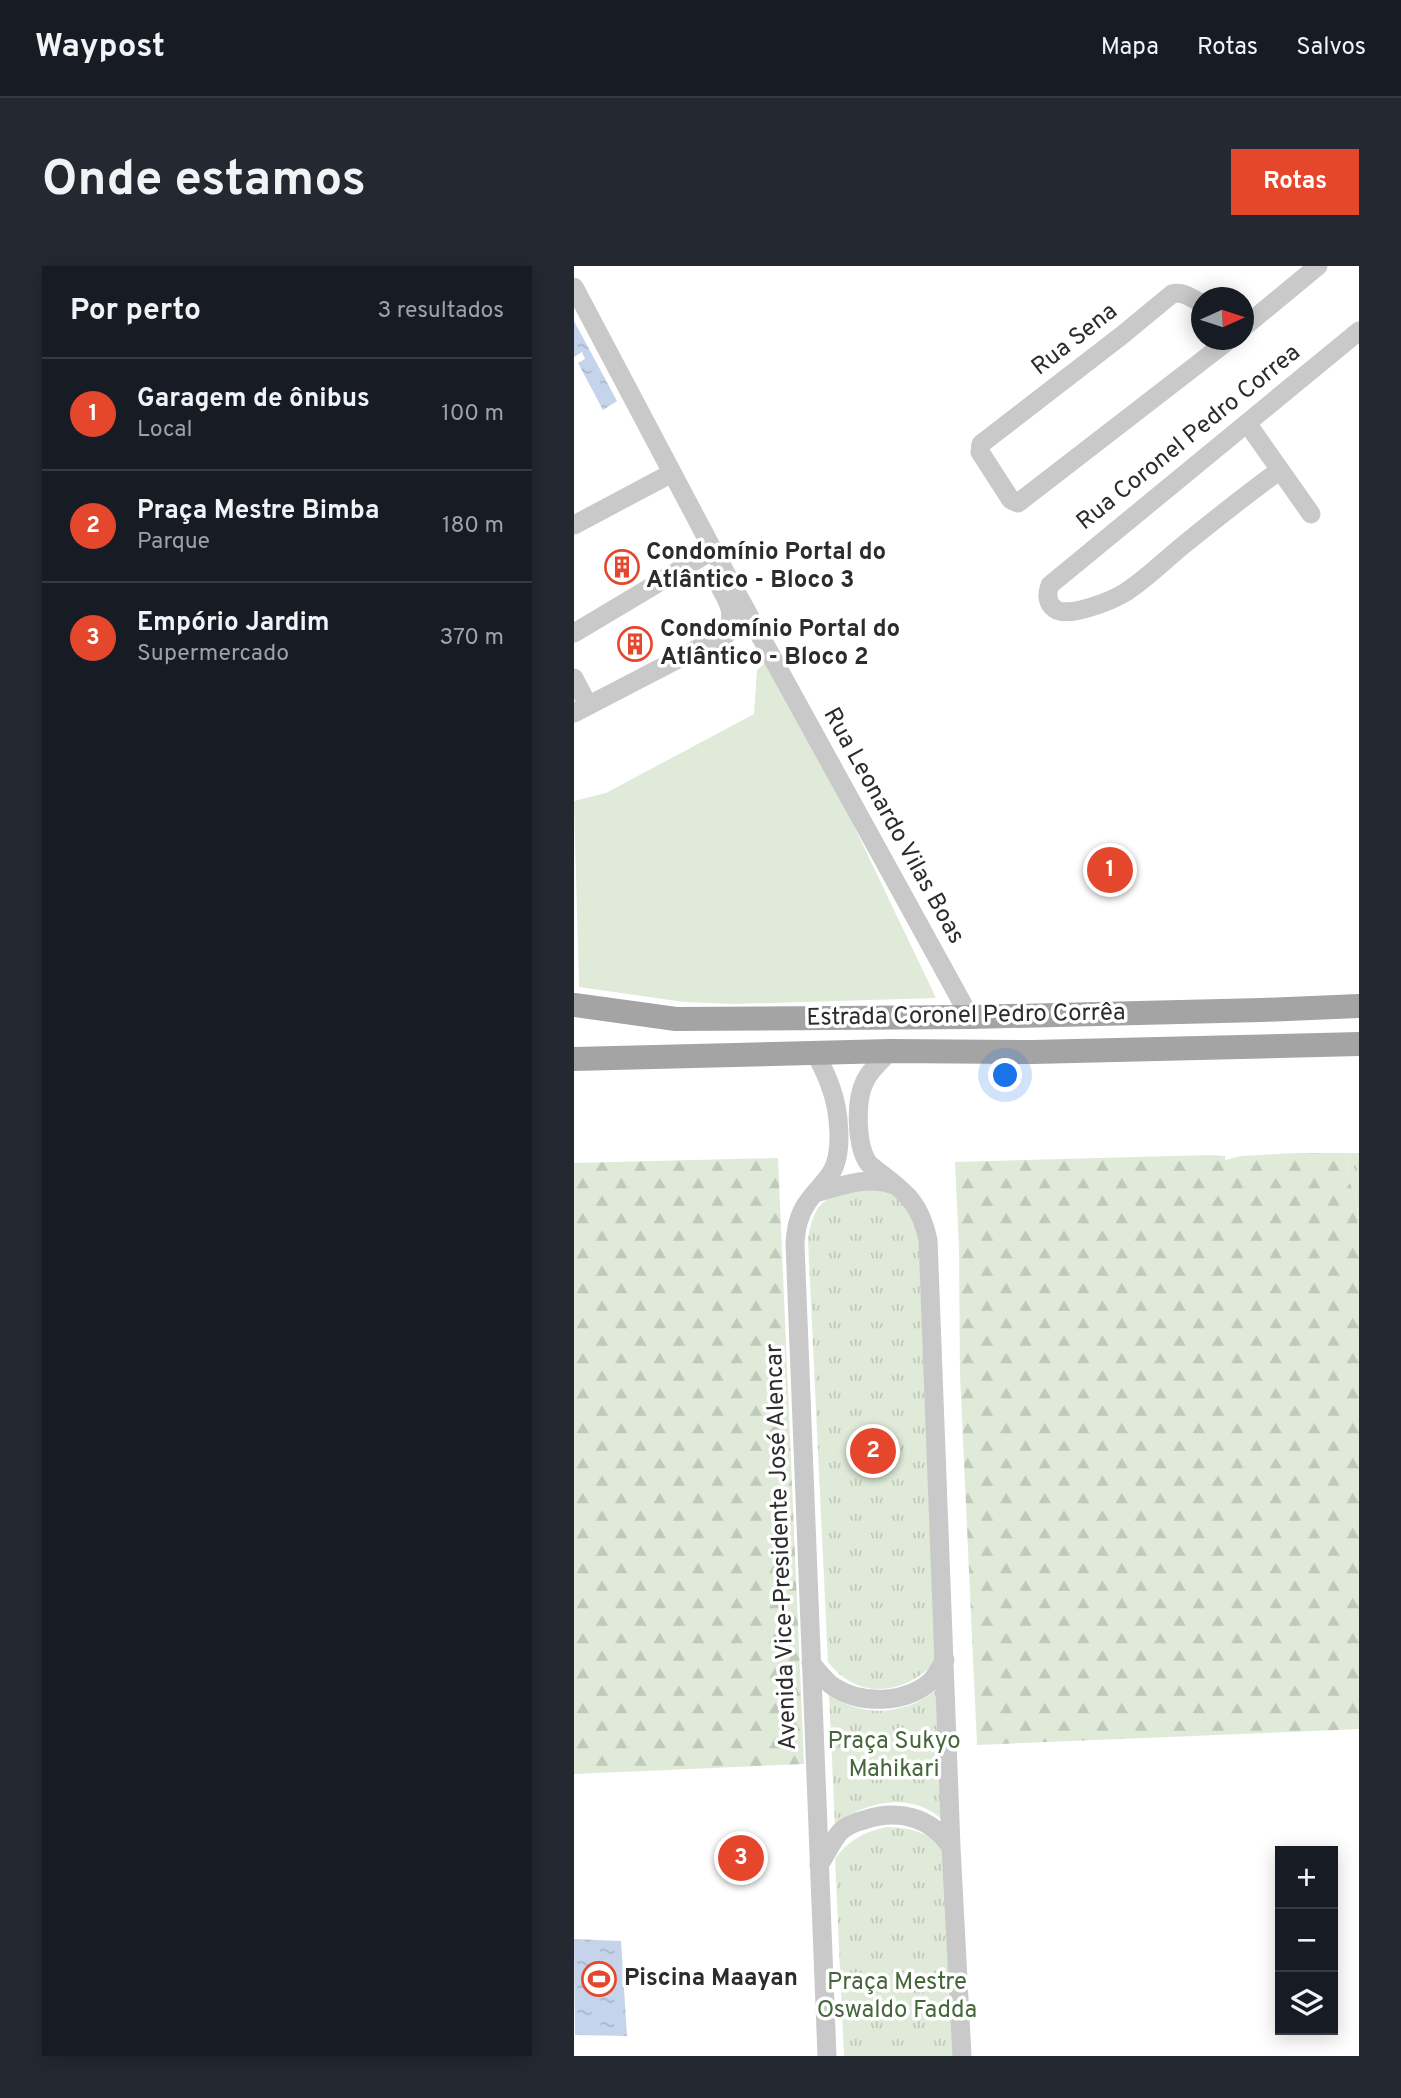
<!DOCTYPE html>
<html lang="pt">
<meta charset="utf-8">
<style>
:root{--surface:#171b24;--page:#242831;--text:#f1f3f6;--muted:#9ea1a6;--line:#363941;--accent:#e5472c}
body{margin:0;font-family:Overpass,sans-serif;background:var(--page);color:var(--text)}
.controls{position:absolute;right:21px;bottom:21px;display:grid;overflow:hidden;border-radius:0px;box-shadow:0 4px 18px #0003}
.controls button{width:63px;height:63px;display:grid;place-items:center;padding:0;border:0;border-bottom:2px solid var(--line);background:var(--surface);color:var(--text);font:35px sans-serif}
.compass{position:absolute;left:617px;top:21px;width:63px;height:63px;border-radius:50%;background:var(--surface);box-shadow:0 4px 18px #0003;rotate:87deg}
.you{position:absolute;left:432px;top:810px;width:24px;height:24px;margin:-18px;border:5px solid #fff;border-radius:50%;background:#1a73e8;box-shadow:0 0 0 10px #1a73e833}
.badge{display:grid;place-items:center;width:46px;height:46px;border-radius:50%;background:var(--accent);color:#fff;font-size:23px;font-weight:700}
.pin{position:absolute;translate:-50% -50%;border:4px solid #fff;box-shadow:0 2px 7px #0006}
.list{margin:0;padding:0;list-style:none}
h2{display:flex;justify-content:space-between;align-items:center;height:91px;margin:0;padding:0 28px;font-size:30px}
h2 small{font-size:23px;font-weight:400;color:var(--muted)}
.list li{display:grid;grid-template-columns:46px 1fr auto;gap:21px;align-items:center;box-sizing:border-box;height:112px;padding:0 28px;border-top:2px solid var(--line)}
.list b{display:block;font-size:26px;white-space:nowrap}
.list p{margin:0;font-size:23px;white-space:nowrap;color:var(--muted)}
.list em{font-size:23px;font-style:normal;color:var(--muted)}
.icon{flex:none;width:38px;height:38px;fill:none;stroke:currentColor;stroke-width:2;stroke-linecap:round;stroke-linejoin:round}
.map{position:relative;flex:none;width:785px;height:1790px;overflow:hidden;border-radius:0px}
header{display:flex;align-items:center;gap:42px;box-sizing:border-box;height:98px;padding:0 35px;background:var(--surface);border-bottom:2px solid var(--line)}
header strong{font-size:33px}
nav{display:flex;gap:38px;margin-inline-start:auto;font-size:24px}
.intro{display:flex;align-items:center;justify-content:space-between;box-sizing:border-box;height:168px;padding:0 42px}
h1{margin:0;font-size:49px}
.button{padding:18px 32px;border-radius:0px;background:var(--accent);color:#fff;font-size:24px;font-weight:700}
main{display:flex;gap:42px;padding:0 42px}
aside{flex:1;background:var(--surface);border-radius:0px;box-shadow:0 4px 18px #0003}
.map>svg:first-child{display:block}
.green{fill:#dfead9}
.forest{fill:url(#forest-firs)}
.park{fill:url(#park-tufts)}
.water{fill:url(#water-ripples)}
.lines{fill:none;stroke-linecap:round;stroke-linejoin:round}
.minor{stroke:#c9c9c9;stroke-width:19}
.major{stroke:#a4a4a4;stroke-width:24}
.labels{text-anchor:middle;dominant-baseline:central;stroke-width:7;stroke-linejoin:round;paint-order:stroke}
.street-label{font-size:24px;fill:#2c2c2c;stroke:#fff}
.poi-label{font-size:24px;font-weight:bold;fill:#2c2c2c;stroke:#fff;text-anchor:start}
.park-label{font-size:24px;fill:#45673a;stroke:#fff}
</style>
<header>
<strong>Waypost</strong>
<nav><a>Mapa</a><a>Rotas</a><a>Salvos</a></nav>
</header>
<div class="intro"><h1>Onde estamos</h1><a class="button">Rotas</a></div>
<main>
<aside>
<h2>Por perto<small>3 resultados</small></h2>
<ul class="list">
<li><span class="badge">1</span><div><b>Garagem de ônibus</b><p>Local</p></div><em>100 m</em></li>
<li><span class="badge">2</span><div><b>Praça Mestre Bimba</b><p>Parque</p></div><em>180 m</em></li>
<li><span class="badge">3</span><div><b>Empório Jardim</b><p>Supermercado</p></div><em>370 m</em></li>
</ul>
</aside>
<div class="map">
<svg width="785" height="1790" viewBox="0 0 785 1790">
<defs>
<pattern id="forest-firs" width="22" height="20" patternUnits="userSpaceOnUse" patternTransform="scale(1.75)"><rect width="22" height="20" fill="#dfead9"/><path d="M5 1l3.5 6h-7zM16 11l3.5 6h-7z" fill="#c0c9ba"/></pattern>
<pattern id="park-tufts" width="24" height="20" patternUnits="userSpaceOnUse" patternTransform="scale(1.75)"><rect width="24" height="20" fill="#dfead9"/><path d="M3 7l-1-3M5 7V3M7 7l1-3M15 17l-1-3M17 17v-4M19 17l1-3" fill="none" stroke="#c0c9ba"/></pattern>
<pattern id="water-ripples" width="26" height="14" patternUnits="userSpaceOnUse" patternTransform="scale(1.75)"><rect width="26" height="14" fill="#c5d4eb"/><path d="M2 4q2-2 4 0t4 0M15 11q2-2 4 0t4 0" fill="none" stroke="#a9b6ca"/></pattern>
</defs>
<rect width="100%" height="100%" fill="#fff"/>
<path class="green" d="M192 396 280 560 362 732 160 738 110 736 5 721 0 535 32 527 180 448 183 404Z"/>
<path class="forest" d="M723 887H774L775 914 783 935 785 992V1463L403 1479 386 1109 385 982 381 896 636 889 651 890V894L667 890Z
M204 892 230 1498 0 1508V897Z"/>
<path class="park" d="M774 887H785V992L783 935 775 914Z
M299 922 321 928 344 959 362 1396C330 1429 284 1435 254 1396L234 974C241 926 258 931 299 922Z
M364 1423 370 1556C342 1525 290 1534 261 1560L255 1428C289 1453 332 1449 364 1423Z
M314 1561C338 1562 360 1567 372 1589L382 1790H270L261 1593C274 1574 292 1565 314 1561Z"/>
<path class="water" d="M0 55 43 135 29 144 4 97 11 93 8 86 0 91Z
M0 1673 47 1675 53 1770 1 1769Z"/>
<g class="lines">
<path class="minor" d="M0 21 139 284 396 751
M628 38C618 32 609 25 598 28L547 70 407 178 406 186 437 234 444 237 655 74
M670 61 744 0
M673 157 737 248
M706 204C672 229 639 255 607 281 589 296 572 313 552 326 539 334 494 353 481 343 472 337 473 327 476 319L785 65
M0 259 98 207
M0 367 139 284
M0 412 14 439
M0 447 154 367C160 346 156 339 146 321
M316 785C308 794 296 804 291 815 281 835 282 881 295 898 327 924 345 931 354 974L377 1581 388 1790
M241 787C247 798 253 810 257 822 265 844 270 887 257 907 250 918 240 926 233 937 224 950 222 963 221 978L253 1790
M241 927C266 920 294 909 320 919
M237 1397C244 1405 251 1415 260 1421 288 1439 330 1437 355 1417 362 1411 366 1401 371 1394
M245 1599C252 1589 258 1575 266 1566 272 1560 282 1556 290 1554 324 1543 356 1550 377 1581"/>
<path class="major" d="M0 739 102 753 396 751 688 744 785 740
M0 793 316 785 459 786 785 778"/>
</g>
<defs>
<g id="building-ring" transform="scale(1.75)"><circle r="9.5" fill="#fff" stroke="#e5472c" stroke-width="1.5"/><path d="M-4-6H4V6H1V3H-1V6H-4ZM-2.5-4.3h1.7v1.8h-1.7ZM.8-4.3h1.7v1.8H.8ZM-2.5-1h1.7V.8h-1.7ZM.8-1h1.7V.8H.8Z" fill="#e5472c"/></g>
<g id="stadium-ring" transform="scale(1.75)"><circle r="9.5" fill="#fff" stroke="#e5472c" stroke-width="1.5"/><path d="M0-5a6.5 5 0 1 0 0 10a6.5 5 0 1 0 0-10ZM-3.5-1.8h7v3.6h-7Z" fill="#e5472c"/></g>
</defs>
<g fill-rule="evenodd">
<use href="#building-ring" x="48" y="301"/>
<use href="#building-ring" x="61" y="378"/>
<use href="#stadium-ring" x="25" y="1713"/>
</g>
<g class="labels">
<g class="street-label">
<text transform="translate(501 74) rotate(-38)">Rua Sena</text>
<text transform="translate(615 172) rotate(-39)">Rua Coronel Pedro Correa</text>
<text transform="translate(319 560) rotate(61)">Rua Leonardo Vilas Boas</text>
<text transform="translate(392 750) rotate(-1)">Estrada Coronel Pedro Corrêa</text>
<text transform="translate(208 1281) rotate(-92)">Avenida Vice-Presidente José Alencar</text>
</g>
<g class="poi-label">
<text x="72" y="287">Condomínio Portal do<tspan x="72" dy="28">Atlântico - Bloco 3</tspan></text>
<text x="86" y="364">Condomínio Portal do<tspan x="86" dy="28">Atlântico - Bloco 2</tspan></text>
<text x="50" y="1713">Piscina Maayan</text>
</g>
<g class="park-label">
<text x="320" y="1476">Praça Sukyo<tspan x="320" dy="28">Mahikari</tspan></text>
<text x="323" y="1717">Praça Mestre<tspan x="323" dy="28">Oswaldo Fadda</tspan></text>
</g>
</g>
</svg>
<div class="controls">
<button>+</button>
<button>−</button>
<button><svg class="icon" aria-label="layers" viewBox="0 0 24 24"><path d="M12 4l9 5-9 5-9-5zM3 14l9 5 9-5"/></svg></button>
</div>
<svg class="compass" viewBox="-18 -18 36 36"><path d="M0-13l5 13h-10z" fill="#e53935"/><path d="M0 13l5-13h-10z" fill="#9ea1a6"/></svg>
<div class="you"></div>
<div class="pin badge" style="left:536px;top:604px">1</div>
<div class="pin badge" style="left:299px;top:1185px">2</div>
<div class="pin badge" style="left:167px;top:1592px">3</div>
</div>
</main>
